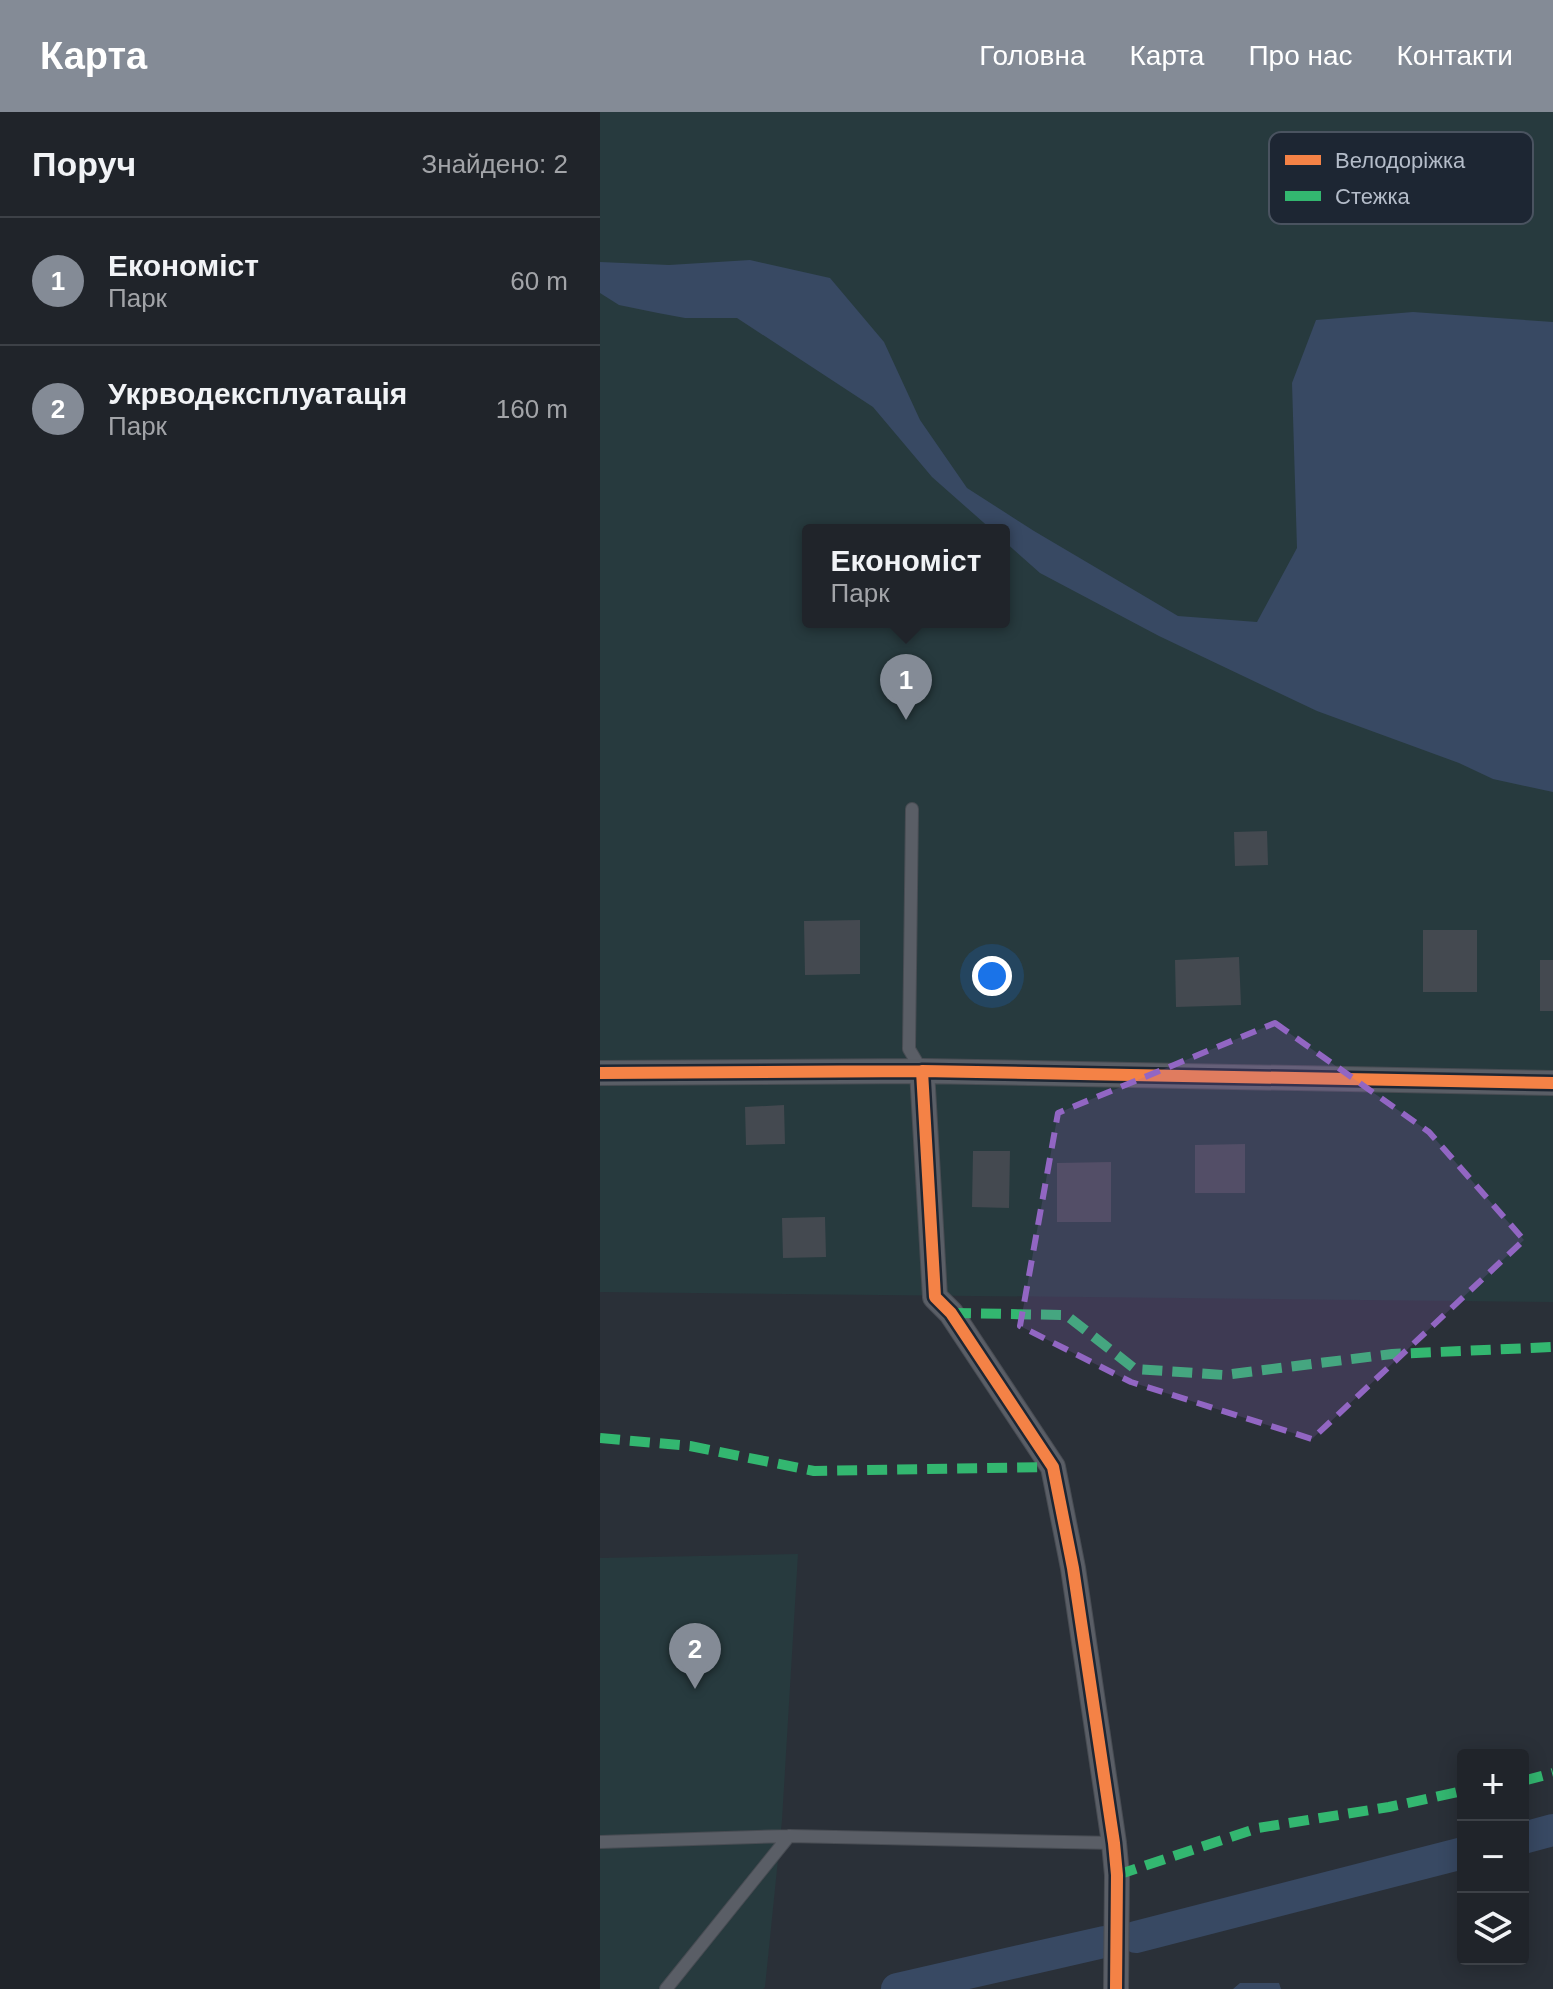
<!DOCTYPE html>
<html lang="uk">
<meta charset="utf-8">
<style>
:root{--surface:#20242a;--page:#2d3036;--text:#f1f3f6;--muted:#a2a4a8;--line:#3d4147;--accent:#848b96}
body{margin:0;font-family:Helvetica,sans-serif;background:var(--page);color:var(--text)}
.controls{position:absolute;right:24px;bottom:24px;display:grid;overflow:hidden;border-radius:8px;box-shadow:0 4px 20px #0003}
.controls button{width:72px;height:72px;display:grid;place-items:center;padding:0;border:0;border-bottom:2px solid var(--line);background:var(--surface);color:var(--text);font:40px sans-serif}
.you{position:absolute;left:392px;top:864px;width:28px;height:28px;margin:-20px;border:6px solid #fff;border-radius:50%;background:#1a73e8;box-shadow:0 0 0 12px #1a73e833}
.badge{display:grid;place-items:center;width:52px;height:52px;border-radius:50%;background:var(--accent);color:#fff;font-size:26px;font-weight:700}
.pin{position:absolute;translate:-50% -66px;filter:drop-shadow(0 2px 4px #0008)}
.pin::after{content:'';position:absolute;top:42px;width:28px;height:24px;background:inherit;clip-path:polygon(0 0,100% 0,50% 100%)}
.popup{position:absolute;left:202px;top:412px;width:208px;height:104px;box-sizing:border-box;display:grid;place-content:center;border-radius:8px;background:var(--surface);filter:drop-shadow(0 2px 6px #0005);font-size:26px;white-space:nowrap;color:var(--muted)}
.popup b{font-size:30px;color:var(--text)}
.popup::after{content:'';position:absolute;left:50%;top:100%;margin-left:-16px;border:16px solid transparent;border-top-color:var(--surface)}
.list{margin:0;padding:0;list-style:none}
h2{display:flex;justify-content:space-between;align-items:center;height:104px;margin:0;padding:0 32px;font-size:34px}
h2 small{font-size:26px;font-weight:400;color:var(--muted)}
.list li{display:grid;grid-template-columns:52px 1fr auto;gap:24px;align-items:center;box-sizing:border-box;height:128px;padding:0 32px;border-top:2px solid var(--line)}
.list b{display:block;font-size:30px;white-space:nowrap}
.list p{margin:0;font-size:26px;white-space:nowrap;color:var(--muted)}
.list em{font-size:26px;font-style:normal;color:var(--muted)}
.icon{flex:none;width:44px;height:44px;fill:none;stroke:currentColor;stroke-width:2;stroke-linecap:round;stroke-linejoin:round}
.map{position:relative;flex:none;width:953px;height:1877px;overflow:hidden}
header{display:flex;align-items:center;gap:48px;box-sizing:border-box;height:112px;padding:0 40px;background:var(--accent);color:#fff}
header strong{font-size:38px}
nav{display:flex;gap:44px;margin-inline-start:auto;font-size:28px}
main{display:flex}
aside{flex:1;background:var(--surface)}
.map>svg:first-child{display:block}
.green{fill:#273a3e;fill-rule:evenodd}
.water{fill:#384963}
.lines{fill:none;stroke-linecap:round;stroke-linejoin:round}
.canal{stroke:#384963;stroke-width:32}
.building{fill:#444950}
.lane-casing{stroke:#484c53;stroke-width:14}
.street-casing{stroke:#484c53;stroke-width:26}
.lane{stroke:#5a5e66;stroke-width:12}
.street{stroke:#5a5e66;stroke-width:24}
.quiet{stroke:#33b770;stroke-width:10;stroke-dasharray:20 10;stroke-linecap:butt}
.cycleway-casing{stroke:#1d2633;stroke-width:17}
.cycleway{stroke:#f48246;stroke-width:12}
.marked{fill:#9266c3;fill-opacity:0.2;stroke:#9266c3;stroke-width:6;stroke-dasharray:16 10;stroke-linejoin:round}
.key{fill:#1d2633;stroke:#4a5360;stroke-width:2}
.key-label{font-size:22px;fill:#b4bcc9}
</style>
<header>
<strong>Карта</strong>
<nav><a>Головна</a><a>Карта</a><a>Про нас</a><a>Контакти</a></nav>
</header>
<main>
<aside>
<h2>Поруч<small>Знайдено: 2</small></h2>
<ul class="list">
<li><span class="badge">1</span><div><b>Економіст</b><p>Парк</p></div><em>60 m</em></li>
<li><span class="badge">2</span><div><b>Укрводексплуатація</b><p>Парк</p></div><em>160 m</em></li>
</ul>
</aside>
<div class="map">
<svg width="953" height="1877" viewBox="0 0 953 1877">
<rect width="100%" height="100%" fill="#2a3038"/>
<path class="green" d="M0 0H953V1190L0 1180ZM208 418H404V510H208Z
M198 1442 182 1708 165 1875 163 1877H0V1446Z"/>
<path class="water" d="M150 148 230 166 284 230 320 308 367 376 434 419 578 504 657 510 697 436 692 271 716 208 813 200 953 210V680L893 667 859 651 717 599 559 524 440 461 404 429V418H392L332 365 273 295 137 206H85L58 201 19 193 0 181V150L69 153Z
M640 1871H679L681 1877H633Z"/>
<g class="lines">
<path class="canal" d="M923 1726 953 1718
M536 1825 863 1741
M297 1877 504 1830"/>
</g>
<path class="building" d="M667 719 668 753 635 754 634 720Z
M260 808V862L205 863 204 809Z
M823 818H877V880H823Z
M639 845 641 893 576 895 575 848Z
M940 848H953V899H940Z
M184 993 185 1032 146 1033 145 995Z
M645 1032V1081H595V1033Z
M373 1039H410L409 1096 372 1095Z
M511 1050V1110H457V1051Z
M225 1105 226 1145 183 1146 182 1106Z"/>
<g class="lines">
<g class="lane-casing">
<path id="lane" d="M312 697 309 937 322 959
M0 1730 189 1724 514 1731
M66 1877 189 1724"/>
</g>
<g class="street-casing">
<path id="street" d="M322 959 335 1185 351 1201 453 1355 473 1456 514 1731 517 1763 516 1877
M0 961 322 959 953 971"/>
</g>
<use href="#lane" class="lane"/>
<use href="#street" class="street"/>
<path class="quiet" d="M351 1201 466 1203 535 1257 624 1263 792 1242 953 1235
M0 1326 90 1334 214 1359 453 1355
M923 1669 953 1661
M517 1763 658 1716 789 1695 863 1679"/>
<g class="cycleway-casing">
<path id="cycleway" d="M322 959 335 1185 351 1201 453 1355 473 1456 514 1731 517 1763 516 1877
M0 961 322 959 953 971"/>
</g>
<use href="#cycleway" class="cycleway"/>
</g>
<path class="marked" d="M675 911 829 1020 924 1128 712 1327 531 1270 420 1214 458 1001Z"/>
<rect x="669" y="20" width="264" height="92" rx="12" class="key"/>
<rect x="685" y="43" width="36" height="10" fill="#f48246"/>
<rect x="685" y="79" width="36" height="10" fill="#33b770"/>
<g class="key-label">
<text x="735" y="56">Велодоріжка</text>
<text x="735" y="92">Стежка</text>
</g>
</svg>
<div class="controls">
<button>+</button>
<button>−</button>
<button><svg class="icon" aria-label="layers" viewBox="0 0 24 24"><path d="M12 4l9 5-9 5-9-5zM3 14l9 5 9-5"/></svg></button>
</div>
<div class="you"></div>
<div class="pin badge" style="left:306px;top:608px">1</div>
<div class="popup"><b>Економіст</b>Парк</div>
<div class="pin badge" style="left:95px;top:1577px">2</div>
</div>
</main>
